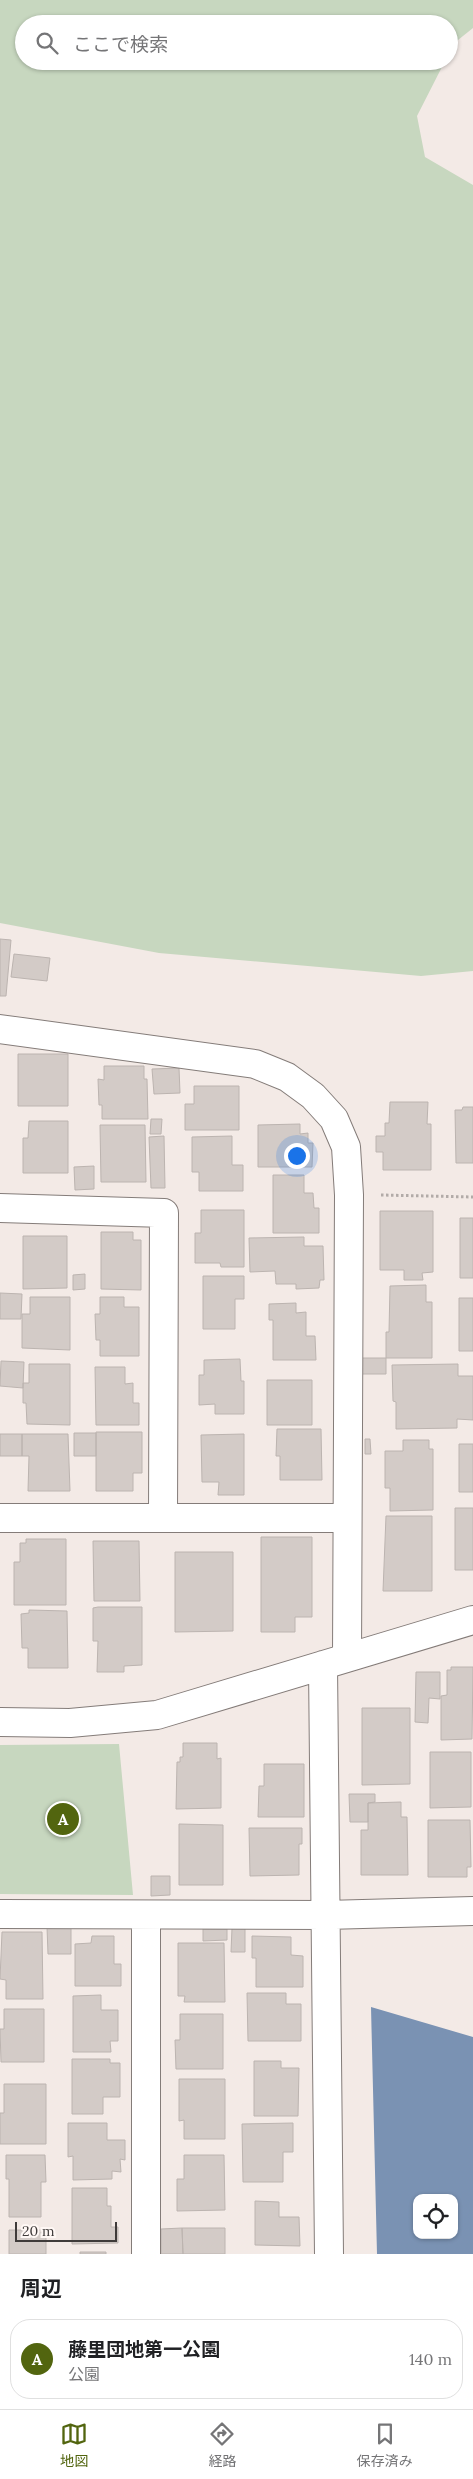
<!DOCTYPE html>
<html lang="ja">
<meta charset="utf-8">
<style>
:root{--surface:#fff;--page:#f6f6f6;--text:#202124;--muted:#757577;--line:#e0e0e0;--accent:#52650f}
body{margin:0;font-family:Lora,"Noto Sans JP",serif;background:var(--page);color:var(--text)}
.controls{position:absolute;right:15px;bottom:15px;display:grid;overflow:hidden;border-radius:10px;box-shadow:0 1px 4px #0004}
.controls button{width:45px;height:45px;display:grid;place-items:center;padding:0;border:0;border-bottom:1px solid var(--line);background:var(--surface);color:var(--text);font:25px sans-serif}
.scale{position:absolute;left:15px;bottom:12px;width:102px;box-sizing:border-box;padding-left:5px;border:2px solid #3f3b3a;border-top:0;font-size:14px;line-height:18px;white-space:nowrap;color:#3f3b3a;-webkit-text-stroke:4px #fff8f5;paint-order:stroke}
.you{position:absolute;left:296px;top:1155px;width:18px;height:18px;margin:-12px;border:4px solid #fff;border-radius:50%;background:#1a73e8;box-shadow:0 0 0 8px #1a73e833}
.badge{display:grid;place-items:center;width:32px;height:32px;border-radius:50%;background:var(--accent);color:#fff;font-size:16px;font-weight:700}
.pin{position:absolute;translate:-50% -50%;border:2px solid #fff;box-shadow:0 1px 5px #0006}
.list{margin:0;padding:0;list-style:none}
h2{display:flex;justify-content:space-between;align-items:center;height:65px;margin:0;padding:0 20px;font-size:21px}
h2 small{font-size:16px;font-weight:400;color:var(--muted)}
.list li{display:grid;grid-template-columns:32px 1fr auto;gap:15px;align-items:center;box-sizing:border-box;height:80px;margin:0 10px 10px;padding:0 10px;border:1px solid var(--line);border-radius:20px}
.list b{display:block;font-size:19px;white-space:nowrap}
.list p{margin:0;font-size:16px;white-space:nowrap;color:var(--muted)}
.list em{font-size:16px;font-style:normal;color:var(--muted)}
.icon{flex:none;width:28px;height:28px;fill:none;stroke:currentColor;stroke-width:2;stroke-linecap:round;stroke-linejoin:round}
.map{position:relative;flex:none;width:473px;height:2254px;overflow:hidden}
.search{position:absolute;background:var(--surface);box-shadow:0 1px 4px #0004;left:15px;right:15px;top:15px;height:55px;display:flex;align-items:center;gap:12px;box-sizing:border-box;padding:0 18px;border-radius:28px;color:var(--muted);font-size:19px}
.sheet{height:155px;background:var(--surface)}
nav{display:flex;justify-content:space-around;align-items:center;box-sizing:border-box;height:70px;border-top:1px solid var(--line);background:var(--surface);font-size:14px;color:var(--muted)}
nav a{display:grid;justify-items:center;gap:2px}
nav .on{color:var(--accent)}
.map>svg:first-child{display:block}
.green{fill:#c7d7bf}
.water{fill:#7a92b3;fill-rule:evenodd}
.building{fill:#d3cbc7;stroke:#bcb4b0}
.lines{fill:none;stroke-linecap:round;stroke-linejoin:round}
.minor-casing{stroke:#847c79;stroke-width:30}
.path{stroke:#b2aba8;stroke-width:3;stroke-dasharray:2.5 2.5;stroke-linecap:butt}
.minor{stroke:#fff;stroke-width:28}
</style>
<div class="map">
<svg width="473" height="2254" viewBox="0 0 473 2254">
<rect width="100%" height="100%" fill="#f3eae6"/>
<path class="green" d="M0 0H473V28L453 44 449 52V24H24V61H445L417 116 425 157 473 185V971L421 976 159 953 0 923Z
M119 1744 133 1895 0 1894V1745Z"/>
<path class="water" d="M371 2007 473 2037V2254H377ZM417 2198H454V2235H417Z"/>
<path class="building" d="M0 939 11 940 6 996H0Z
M14 954 50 958 47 981 11 977Z
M18 1054H68V1106H18Z
M104 1066H144V1079H147L148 1119H102V1105H99L98 1079 104 1080Z
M179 1068 180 1093 154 1094 152 1069Z
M194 1086H239V1130H185V1104H194Z
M390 1102H428L427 1124H431V1170H383V1152H376V1136H385V1123H389Z
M463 1107H473V1163H456L455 1110H462Z
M151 1119H162L161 1134H150Z
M29 1121H68V1173H23V1138H28Z
M300 1124V1134L308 1133V1143H313L312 1167H258V1125Z
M100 1125H145L146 1182H101Z
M164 1136 165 1188H151L149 1137Z
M232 1136V1165H243V1191H199V1172H192V1137Z
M94 1166V1189L75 1190 74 1167Z
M273 1175H304V1193H313L314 1208H319V1233H273Z
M201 1210H244V1267H221L220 1263H195V1233H201Z
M380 1211H433V1272L422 1273 423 1280H404V1270H380Z
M460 1218H473V1278H460Z
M101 1232H133V1240H141V1290L101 1289Z
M23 1236H67V1288L23 1289Z
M304 1237V1246H323L324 1280H320L319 1288 296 1289V1284H276L275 1271 250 1272 249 1238Z
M85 1274V1289L73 1290V1275Z
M203 1276H244V1299H235V1329H203Z
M426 1285V1302H432V1358H386V1332H389L390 1286Z
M0 1293 22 1294 21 1319H0Z
M30 1297H70V1350L22 1348V1314H30Z
M100 1297H124V1307H139V1356H100V1340H96L95 1314H100Z
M459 1298H473V1351H459Z
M296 1303V1313L306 1312V1336H315L316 1360H273V1320H269V1304Z
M362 1358H386V1374H362Z
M240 1359 241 1381H244V1414H215V1404L199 1405V1375H204V1360Z
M1 1361 24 1362 23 1388 0 1386Z
M29 1364H70V1425L27 1424 26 1403H23V1383H29Z
M458 1364V1376H473V1420L457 1419V1428L396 1429V1402L393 1401 392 1365Z
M95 1367H125V1384L133 1383V1403H139V1425H96Z
M267 1380H312V1425H267Z
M277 1429H321L322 1480H280V1456H276Z
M96 1432H142V1473H133V1491H96Z
M74 1433H96V1456H74Z
M0 1434H22V1456H0Z
M22 1434H68L70 1491H28L29 1456H22Z
M244 1434V1495H218L219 1482H202L201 1435Z
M365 1439H370L371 1454H365Z
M403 1440H429V1449H433V1510L390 1511V1488H385V1451H403Z
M459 1444H473V1492H459Z
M455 1508H473V1570H455Z
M386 1516H432V1591H383Z
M261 1537H312V1617H295V1632H261Z
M26 1539H66V1605H14V1562H20V1543H26Z
M93 1541H139L140 1601H94Z
M175 1552H233V1631L175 1632Z
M98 1607H142V1665L124 1666V1672H97L98 1641H93V1608Z
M29 1610 67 1611 68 1668H28V1648H22L21 1614 29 1613Z
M451 1667H473L472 1739 441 1740V1696L447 1695V1670H451Z
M416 1672H440V1699L429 1698 428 1723 415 1722Z
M362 1708H410V1784L362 1785Z
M183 1743H217V1759L221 1758V1808L176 1809 177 1762H180V1757H183Z
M430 1752H471V1807L430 1808Z
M264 1764H304V1817H258L259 1786H264Z
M349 1794H375V1802L368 1803V1822H350Z
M401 1802V1817H407L408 1875H361V1830H368V1803Z
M428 1820H470L471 1867H467V1877H428Z
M179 1824 223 1825V1885H179Z
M249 1828H302V1844H299V1875L250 1876Z
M151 1876H170V1895L151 1896Z
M47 1927H71V1954H48Z
M232 1928H245V1952H231Z
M203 1929H227V1940L203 1941Z
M2 1932H42L43 1999H6V1980L0 1979Z
M92 1936H114V1964H121V1986H75V1944L91 1943Z
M252 1936 291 1937V1955L303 1956V1987H256V1958H252Z
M178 1943H224L225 2002H184L185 1996H178Z
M247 1993H286V2004H301V2041H248Z
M101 1995V2010H118V2041H110L111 2052H73V1996Z
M4 2009H44V2062H1L0 2029H4Z
M180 2014H223V2069H176L175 2040H180Z
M72 2059H110V2063H120V2097H103V2114H72Z
M254 2061H281V2068H299L298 2116H254Z
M179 2079H225V2139H184V2120L179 2121Z
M4 2084H46V2144H0V2113H4Z
M68 2123H107V2140H125V2160L120 2159 121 2172 112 2171V2179L73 2180V2156L68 2157Z
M293 2123V2152H283V2182H243L242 2124Z
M6 2155H45L46 2182H41V2217H9V2179H6Z
M184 2155H224L225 2210 177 2211V2179H184Z
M72 2188H107V2206H111V2227H118V2243L72 2244Z
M255 2201 279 2202V2217H299L300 2246 255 2245Z
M182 2228 183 2254H161V2229Z
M182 2228H225V2254H183Z
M9 2230H46V2254H9Z
M80 2252H106V2254H80Z"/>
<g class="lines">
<g class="minor-casing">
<path id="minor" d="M0 1029 255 1064 287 1077 313 1096 334 1119 346 1147 349 1195 347 1657
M0 1208 164 1213 163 1518
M0 1518H346
M323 1665 329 2254
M0 1722 70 1723 157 1715 473 1620
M0 1914 326 1915 473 1911
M146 1916V2254"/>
</g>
<path class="path" d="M381 1195 473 1197"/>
<use href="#minor" class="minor"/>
</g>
</svg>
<div class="controls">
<button><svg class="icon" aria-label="locate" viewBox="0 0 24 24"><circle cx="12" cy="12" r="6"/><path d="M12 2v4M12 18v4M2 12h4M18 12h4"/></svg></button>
</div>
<div class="scale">20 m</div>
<div class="you"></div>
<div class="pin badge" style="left:63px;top:1819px">A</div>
<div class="search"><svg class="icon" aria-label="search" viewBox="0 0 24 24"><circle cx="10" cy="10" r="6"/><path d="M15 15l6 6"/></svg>ここで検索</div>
</div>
<section class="sheet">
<h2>周辺<small></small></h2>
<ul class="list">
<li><span class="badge">A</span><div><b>藤里団地第一公園</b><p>公園</p></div><em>140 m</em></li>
</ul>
</section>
<nav>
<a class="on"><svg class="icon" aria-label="map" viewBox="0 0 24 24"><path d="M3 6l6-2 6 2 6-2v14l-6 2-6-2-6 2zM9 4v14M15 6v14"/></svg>地図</a>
<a><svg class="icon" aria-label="directions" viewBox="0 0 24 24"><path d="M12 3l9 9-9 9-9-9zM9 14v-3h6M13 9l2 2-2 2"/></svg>経路</a>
<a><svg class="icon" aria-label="saved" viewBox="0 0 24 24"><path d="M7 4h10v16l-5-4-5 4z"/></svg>保存済み</a>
</nav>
